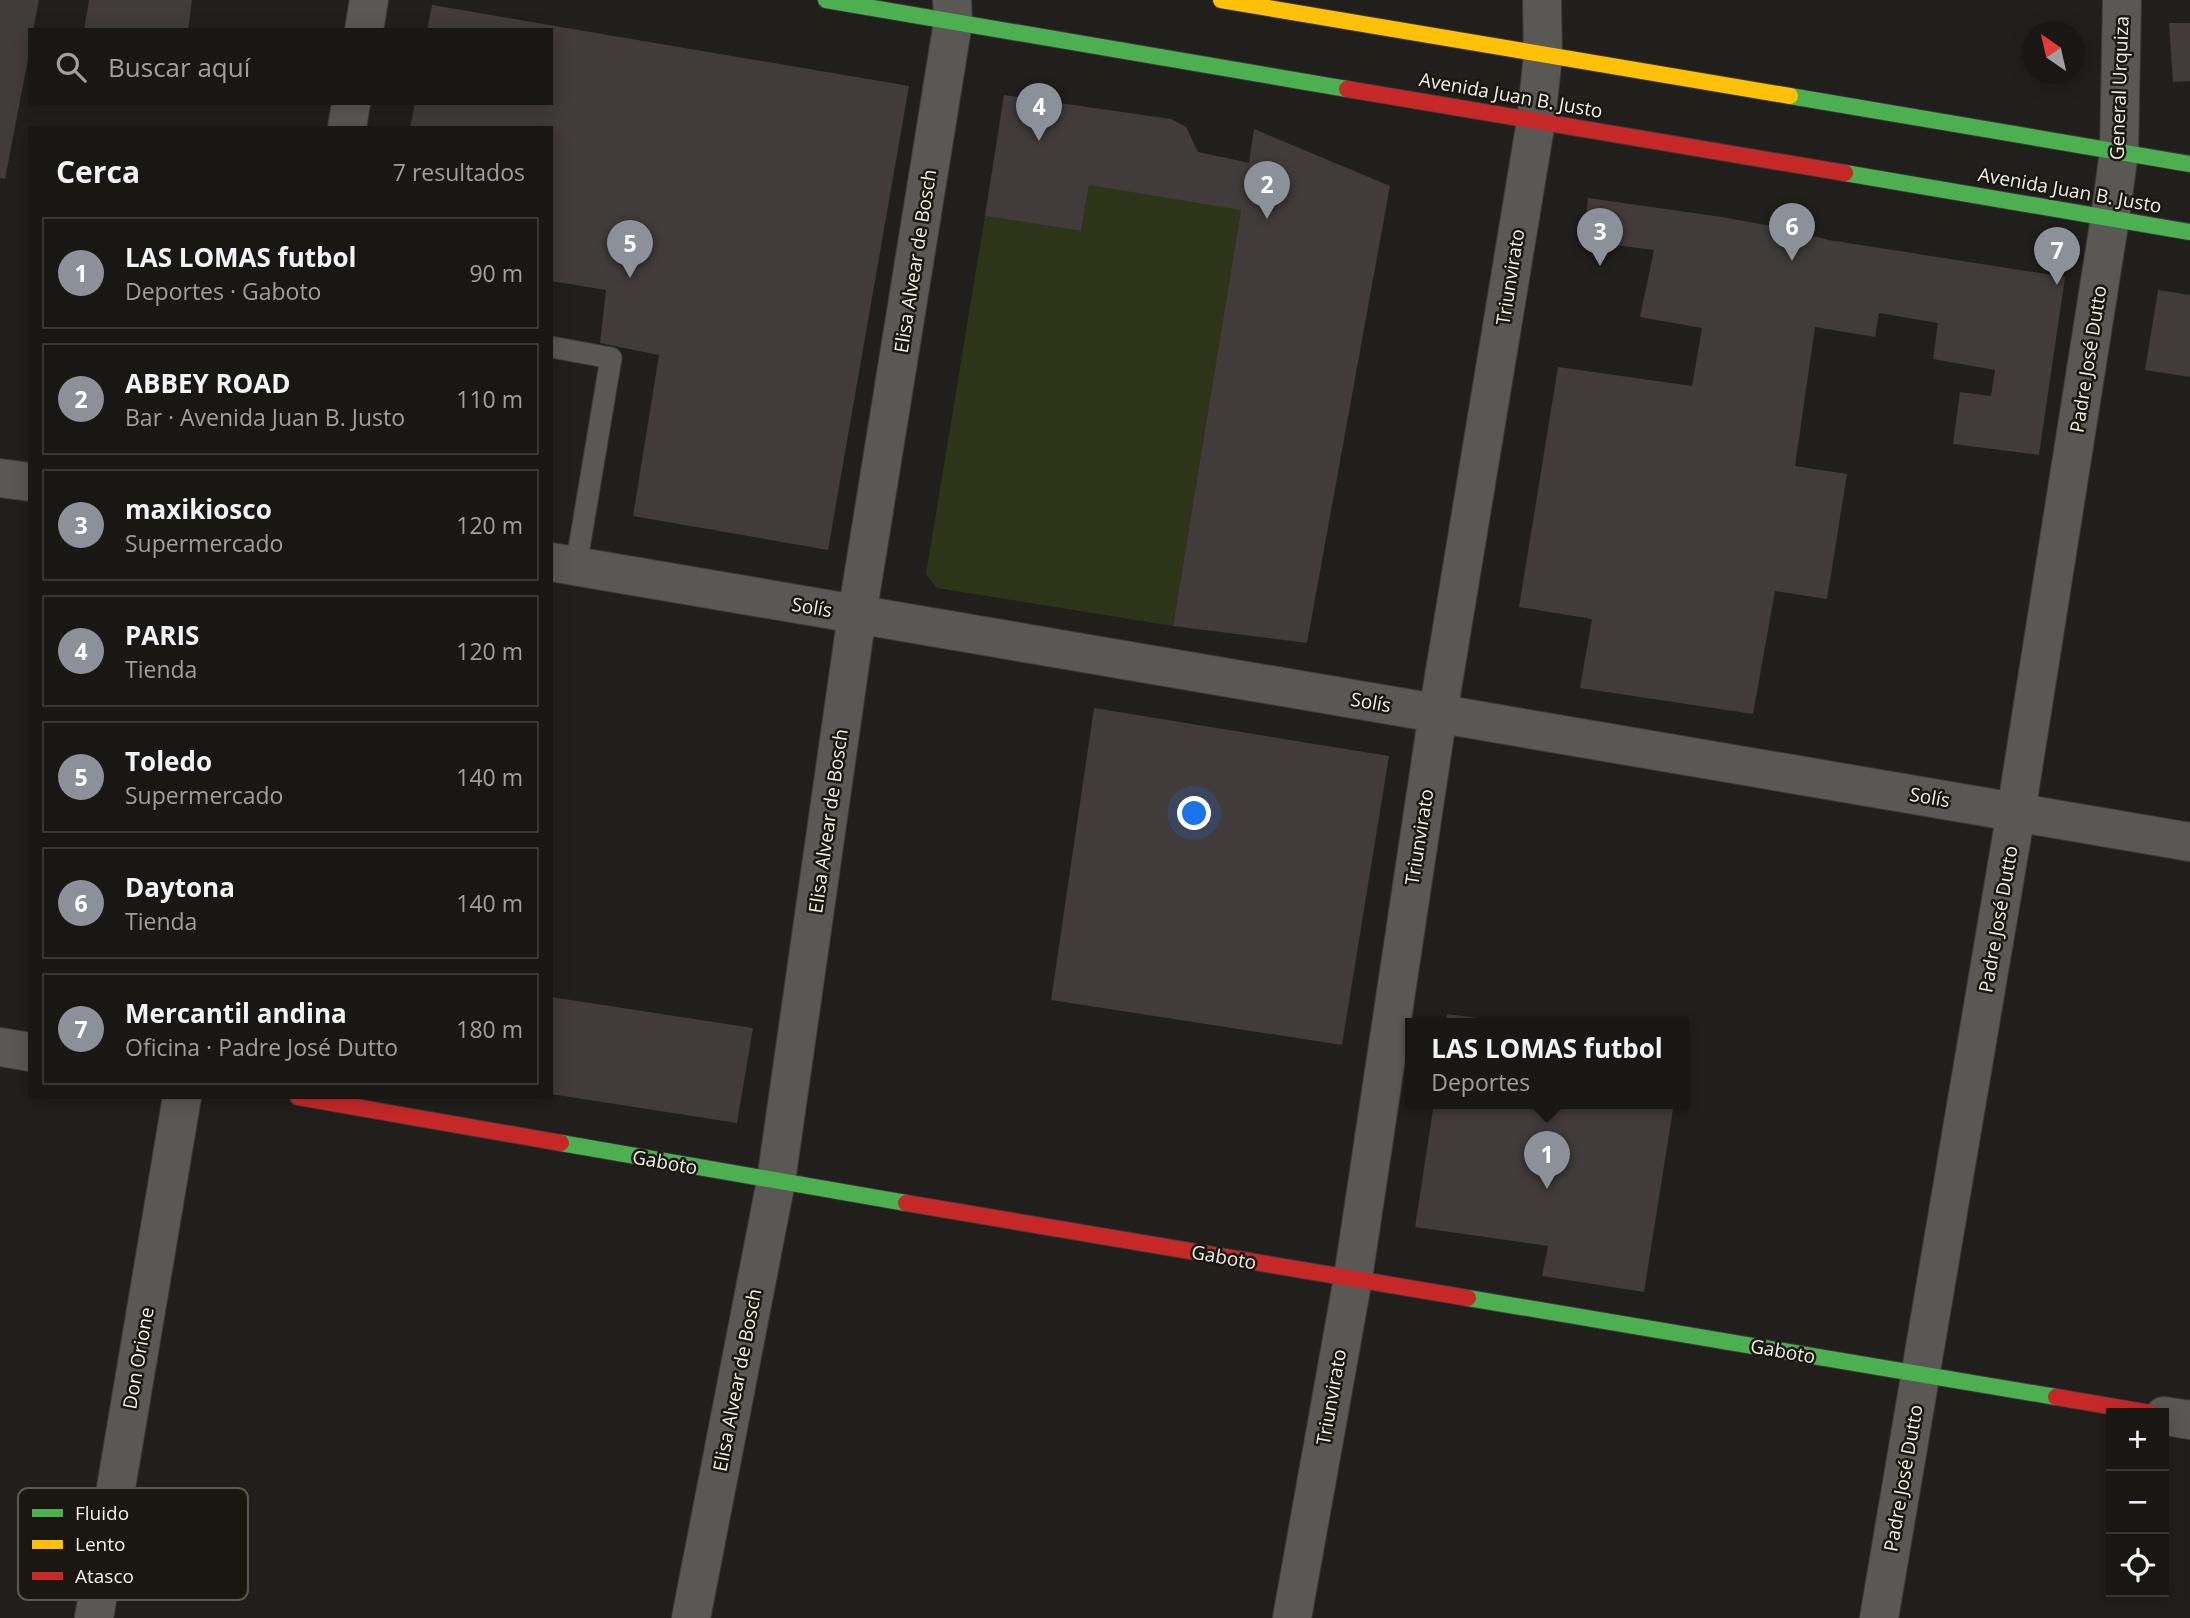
<!DOCTYPE html>
<html lang="es">
<meta charset="utf-8">
<style>
:root{--surface:#191714;--page:#262422;--text:#f1f3f6;--muted:#9f9fa0;--line:#373634;--accent:#8c9099}
body{margin:0;font-family:"Open Sans",sans-serif;background:var(--page);color:var(--text)}
.controls{position:absolute;right:21px;bottom:21px;display:grid;overflow:hidden;border-radius:0px;box-shadow:0 4px 18px #0003}
.controls button{width:63px;height:63px;display:grid;place-items:center;padding:0;border:0;border-bottom:2px solid var(--line);background:var(--surface);color:var(--text);font:35px sans-serif}
.compass{position:absolute;left:2022px;top:21px;width:63px;height:63px;border-radius:50%;background:var(--surface);box-shadow:0 4px 18px #0003;rotate:326deg}
.you{position:absolute;left:1195px;top:814px;width:24px;height:24px;margin:-18px;border:5px solid #fff;border-radius:50%;background:#1a73e8;box-shadow:0 0 0 10px #1a73e833}
.badge{display:grid;place-items:center;width:46px;height:46px;border-radius:50%;background:var(--accent);color:#fff;font-size:23px;font-weight:700}
.pin{position:absolute;translate:-50% -58px;filter:drop-shadow(0 2px 4px #0008)}
.pin::after{content:'';position:absolute;top:37px;width:24px;height:21px;background:inherit;clip-path:polygon(0 0,100% 0,50% 100%)}
.popup{position:absolute;left:1405px;top:1018px;width:284px;height:91px;box-sizing:border-box;display:grid;place-content:center;border-radius:0px;background:var(--surface);filter:drop-shadow(0 2px 5px #0005);font-size:23px;white-space:nowrap;color:var(--muted)}
.popup b{font-size:26px;color:var(--text)}
.popup::after{content:'';position:absolute;left:50%;top:100%;margin-left:-14px;border:14px solid transparent;border-top-color:var(--surface)}
.list{margin:0;padding:0;list-style:none}
h2{display:flex;justify-content:space-between;align-items:center;height:91px;margin:0;padding:0 28px;font-size:30px}
h2 small{font-size:23px;font-weight:400;color:var(--muted)}
.list li{display:grid;grid-template-columns:46px 1fr auto;gap:21px;align-items:center;box-sizing:border-box;height:112px;margin:0 14px 14px;padding:0 14px;border:2px solid var(--line);border-radius:0px}
.list b{display:block;font-size:26px;white-space:nowrap}
.list p{margin:0;font-size:23px;white-space:nowrap;color:var(--muted)}
.list em{font-size:23px;font-style:normal;color:var(--muted)}
.icon{flex:none;width:38px;height:38px;fill:none;stroke:currentColor;stroke-width:2;stroke-linecap:round;stroke-linejoin:round}
.map{position:relative;flex:none;width:2190px;height:1618px;overflow:hidden}
.search{position:absolute;background:var(--surface);box-shadow:0 4px 18px #0003;left:28px;top:28px;width:525px;height:77px;display:flex;align-items:center;gap:18px;box-sizing:border-box;padding:0 24px;border-radius:0px;color:var(--muted);font-size:26px}
.panel{position:absolute;background:var(--surface);box-shadow:0 4px 18px #0003;left:28px;top:126px;width:525px;height:973px;border-radius:0px}
.map>svg:first-child{display:block}
.green{fill:#2d3418}
.building{fill:#413b3b}
.lines{fill:none;stroke-linecap:round;stroke-linejoin:round}
.lane-casing{stroke:#3c3b38;stroke-width:23}
.street-casing{stroke:#3c3b38;stroke-width:40}
.fast-casing{stroke:#3c3b38;stroke-width:18}
.slow-casing{stroke:#3c3b38;stroke-width:18}
.jam-casing{stroke:#3c3b38;stroke-width:18}
.lane{stroke:#595855;stroke-width:21}
.street{stroke:#595855;stroke-width:38}
.fast{stroke:#4caf50;stroke-width:16}
.slow{stroke:#ffc107;stroke-width:16}
.jam{stroke:#c62828;stroke-width:16}
.labels{text-anchor:middle;dominant-baseline:central;stroke-width:5;stroke-linejoin:round;paint-order:stroke}
.street-label{font-size:19px;fill:#f3f0ec;stroke:#1a1610}
.key{fill:#1a1610;stroke:#5b5752;stroke-width:2}
.key-label{font-size:19px;fill:#f3f0ec}
</style>
<div class="map">
<svg width="2190" height="1618" viewBox="0 0 2190 1618">
<rect width="100%" height="100%" fill="#211f1b"/>
<path class="green" d="M1171 119 1186 127 1198 152 1249 163 1173 626 937 588 926 574 985 216 1081 231 1089 185 1165 149Z"/>
<path class="building" d="M0 0H39L33 30H30V49L5 179 0 178Z
M89 0H192L188 30H84Z
M432 5 909 86 828 550 633 516 659 355 600 343 606 290 551 281V128H410L415 103H551V30H427Z
M2169 23H2190V81L2173 82Z
M1004 95 1171 119 1186 127 1198 152 1249 163 1254 129 1390 186 1307 643 1173 626 1241 210 1089 185 1081 231 985 216Z
M1588 198 1722 217 1771 226 1829 240 2065 277 2039 455 1953 444 1960 392 1991 396 1995 370 1933 359 1938 323 1879 313 1875 337 1815 327 1795 466 1847 474 1827 599 1775 591 1753 714 1580 688 1592 619 1519 607 1558 367 1692 386 1702 328 1640 317 1654 250 1583 241Z
M2158 290 2190 295V377L2145 370Z
M1094 708 1389 756 1342 1045 1051 1000Z
M551 997 753 1028 737 1123 551 1094Z
M1447 1014 1500 1021V1023H1446Z
M1434 1103H1674L1644 1292 1542 1276 1548 1246 1415 1227Z"/>
<g class="lines">
<g class="lane-casing">
<path id="lane" d="M551 347 611 358 576 566"/>
</g>
<g class="street-casing">
<path id="street" d="M364 30 369 0
M347 128 351 103
M0 478 30 482
M551 562 2190 842
M0 1047 30 1052
M2164 1416 2190 1420
M94 1618 182 1097
M691 1618 776 1181 857 615 953 22 952 0
M1292 1618 1353 1278 1438 713 1536 121 1543 55 1542 0
M1879 1618 2016 812 2110 218 2119 152 2122 0"/>
</g>
<g class="fast-casing">
<path id="fast" d="M826 0 1347 89
M1790 96 2190 164
M1845 173 2190 232
M561 1143 906 1203
M1468 1298 2056 1397"/>
</g>
<g class="slow-casing">
<path id="slow" d="M1221 0 1790 96"/>
</g>
<g class="jam-casing">
<path id="jam" d="M1347 89 1845 173
M298 1097 561 1143
M906 1203 1468 1298
M2056 1397 2150 1413"/>
</g>
<use href="#lane" class="lane"/>
<use href="#street" class="street"/>
<use href="#fast" class="fast"/>
<use href="#slow" class="slow"/>
<use href="#jam" class="jam"/>
</g>
<g class="labels">
<g class="street-label">
<text transform="translate(2119 88) rotate(-88)">General Urquiza</text>
<text transform="translate(1511 95) rotate(10)">Avenida Juan B. Justo</text>
<text transform="translate(2070 190) rotate(10)">Avenida Juan B. Justo</text>
<text transform="translate(915 261) rotate(-81)">Elisa Alvear de Bosch</text>
<text transform="translate(1510 277) rotate(-81)">Triunvirato</text>
<text transform="translate(2088 359) rotate(-81)">Padre José Dutto</text>
<text transform="translate(812 607) rotate(10)">Solís</text>
<text transform="translate(1371 702) rotate(10)">Solís</text>
<text transform="translate(1930 797) rotate(10)">Solís</text>
<text transform="translate(828 821) rotate(-82)">Elisa Alvear de Bosch</text>
<text transform="translate(1419 837) rotate(-81)">Triunvirato</text>
<text transform="translate(1998 919) rotate(-80)">Padre José Dutto</text>
<text transform="translate(665 1162) rotate(10)">Gaboto</text>
<text transform="translate(1224 1257) rotate(10)">Gaboto</text>
<text transform="translate(1783 1351) rotate(10)">Gaboto</text>
<text transform="translate(138 1358) rotate(-80)">Don Orione</text>
<text transform="translate(737 1380) rotate(-79)">Elisa Alvear de Bosch</text>
<text transform="translate(1331 1397) rotate(-80)">Triunvirato</text>
<text transform="translate(1903 1478) rotate(-80)">Padre José Dutto</text>
</g>
</g>
<rect x="18" y="1488" width="230" height="112" rx="10" class="key"/>
<rect x="32" y="1509" width="31" height="8" fill="#4caf50"/>
<rect x="32" y="1540" width="31" height="9" fill="#ffc107"/>
<rect x="32" y="1572" width="31" height="8" fill="#c62828"/>
<g class="key-label">
<text x="75" y="1520">Fluido</text>
<text x="75" y="1551">Lento</text>
<text x="75" y="1583">Atasco</text>
</g>
</svg>
<div class="controls">
<button>+</button>
<button>−</button>
<button><svg class="icon" aria-label="locate" viewBox="0 0 24 24"><circle cx="12" cy="12" r="6"/><path d="M12 2v4M12 18v4M2 12h4M18 12h4"/></svg></button>
</div>
<svg class="compass" viewBox="-18 -18 36 36"><path d="M0-13l5 13h-10z" fill="#e53935"/><path d="M0 13l5-13h-10z" fill="#9f9fa0"/></svg>
<div class="you"></div>
<div class="pin badge" style="left:1547px;top:1189px">1</div>
<div class="popup"><b>LAS LOMAS futbol</b>Deportes</div>
<div class="pin badge" style="left:1267px;top:219px">2</div>
<div class="pin badge" style="left:1600px;top:266px">3</div>
<div class="pin badge" style="left:1039px;top:141px">4</div>
<div class="pin badge" style="left:630px;top:278px">5</div>
<div class="pin badge" style="left:1792px;top:261px">6</div>
<div class="pin badge" style="left:2057px;top:285px">7</div>
<div class="search"><svg class="icon" aria-label="search" viewBox="0 0 24 24"><circle cx="10" cy="10" r="6"/><path d="M15 15l6 6"/></svg>Buscar aquí</div>
<section class="panel">
<h2>Cerca<small>7 resultados</small></h2>
<ul class="list">
<li><span class="badge">1</span><div><b>LAS LOMAS futbol</b><p>Deportes · Gaboto</p></div><em>90 m</em></li>
<li><span class="badge">2</span><div><b>ABBEY ROAD</b><p>Bar · Avenida Juan B. Justo</p></div><em>110 m</em></li>
<li><span class="badge">3</span><div><b>maxikiosco</b><p>Supermercado</p></div><em>120 m</em></li>
<li><span class="badge">4</span><div><b>PARIS</b><p>Tienda</p></div><em>120 m</em></li>
<li><span class="badge">5</span><div><b>Toledo</b><p>Supermercado</p></div><em>140 m</em></li>
<li><span class="badge">6</span><div><b>Daytona</b><p>Tienda</p></div><em>140 m</em></li>
<li><span class="badge">7</span><div><b>Mercantil andina</b><p>Oficina · Padre José Dutto</p></div><em>180 m</em></li>
</ul>
</section>
</div>
